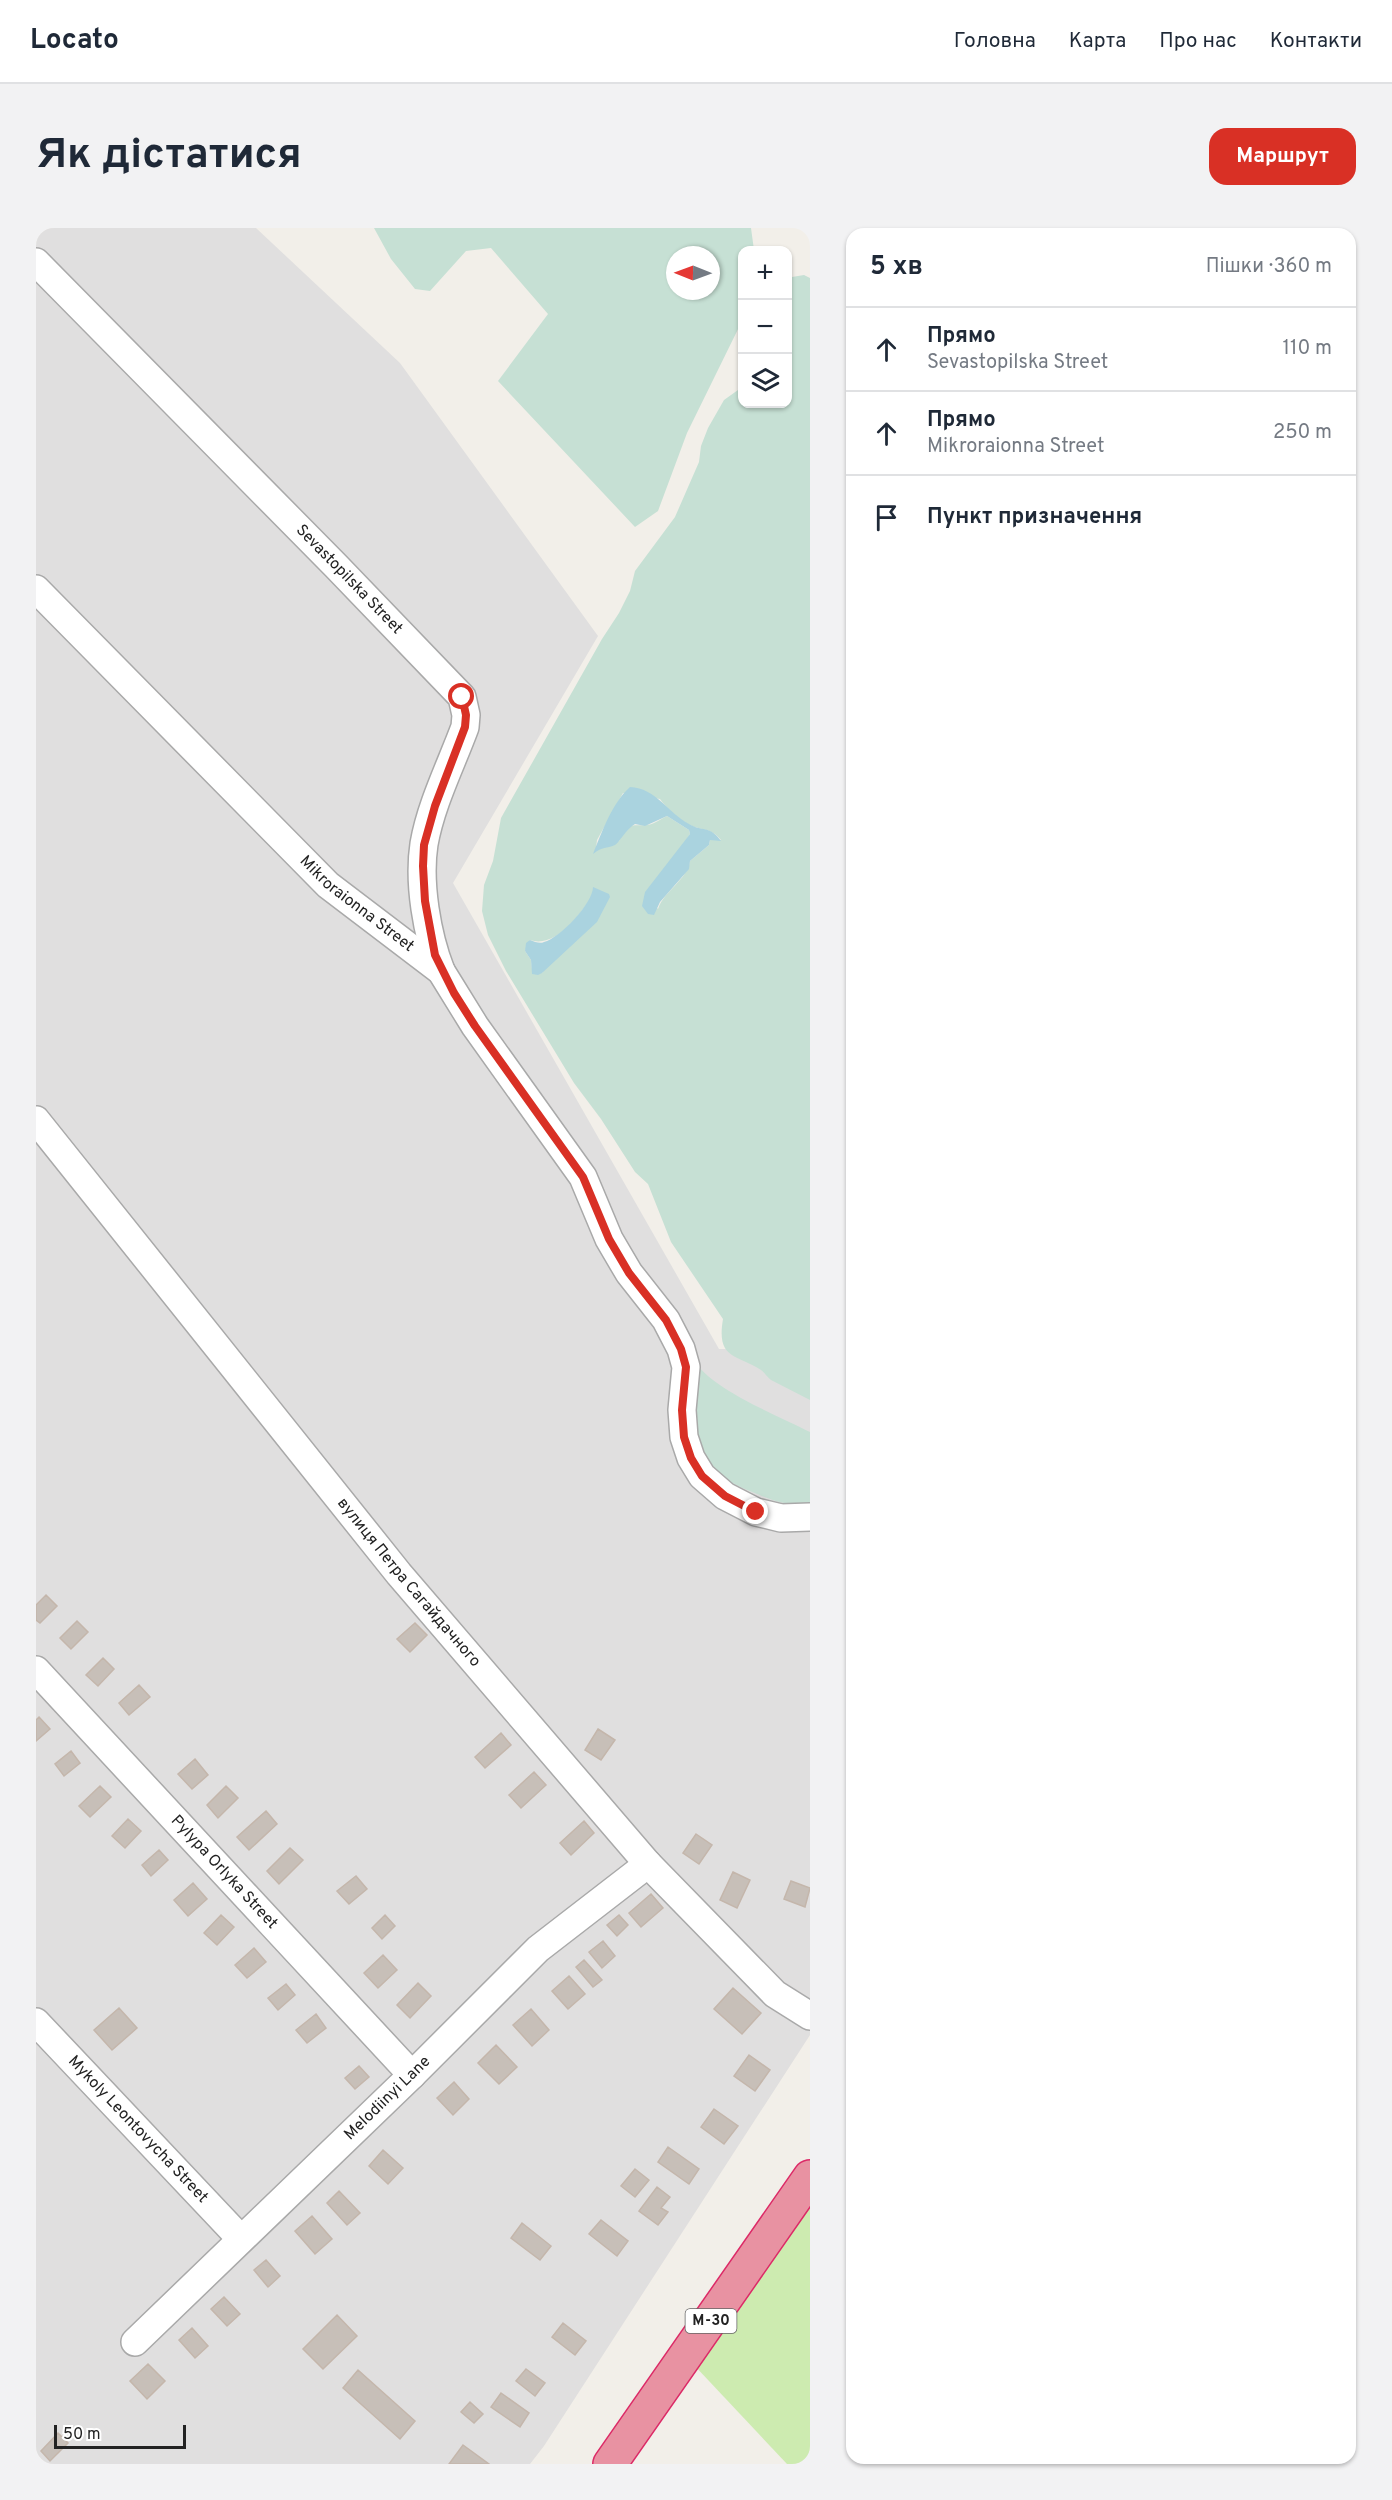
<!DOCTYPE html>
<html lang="uk">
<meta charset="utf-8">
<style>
:root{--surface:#fff;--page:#f2f2f3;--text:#1f2937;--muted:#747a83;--line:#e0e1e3;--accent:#d93025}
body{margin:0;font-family:Overpass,sans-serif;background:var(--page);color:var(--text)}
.controls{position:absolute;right:18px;top:18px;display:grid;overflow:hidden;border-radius:12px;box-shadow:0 2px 4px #0004}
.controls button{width:54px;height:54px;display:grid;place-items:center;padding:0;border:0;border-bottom:2px solid var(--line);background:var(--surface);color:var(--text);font:30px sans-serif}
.compass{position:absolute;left:630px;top:18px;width:54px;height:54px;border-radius:50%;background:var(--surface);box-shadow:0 2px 4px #0004;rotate:271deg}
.scale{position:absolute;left:18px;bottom:15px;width:132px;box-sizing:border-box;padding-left:6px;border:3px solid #222;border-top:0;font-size:16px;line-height:21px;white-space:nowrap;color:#222;-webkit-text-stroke:4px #fff;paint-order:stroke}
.stop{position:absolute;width:18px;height:18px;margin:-14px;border:4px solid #d93025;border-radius:50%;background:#fff}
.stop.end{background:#d93025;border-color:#fff;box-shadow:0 2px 6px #0008}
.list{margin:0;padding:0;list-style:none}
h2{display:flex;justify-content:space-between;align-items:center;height:78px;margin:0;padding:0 24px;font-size:26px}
h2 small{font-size:20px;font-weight:400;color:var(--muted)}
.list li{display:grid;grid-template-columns:39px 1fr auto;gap:18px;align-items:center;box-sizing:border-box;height:84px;padding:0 24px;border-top:2px solid var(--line)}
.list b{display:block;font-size:22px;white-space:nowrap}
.list p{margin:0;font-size:20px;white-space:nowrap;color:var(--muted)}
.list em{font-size:20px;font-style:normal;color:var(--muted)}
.icon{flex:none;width:33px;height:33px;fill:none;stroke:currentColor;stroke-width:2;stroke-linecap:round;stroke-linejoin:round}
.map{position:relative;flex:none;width:774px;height:2236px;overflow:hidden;border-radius:18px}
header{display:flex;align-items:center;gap:36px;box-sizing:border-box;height:84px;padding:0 30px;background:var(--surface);border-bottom:2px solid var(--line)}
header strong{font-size:28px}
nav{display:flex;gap:33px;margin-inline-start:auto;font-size:21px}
.intro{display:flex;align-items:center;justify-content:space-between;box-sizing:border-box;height:144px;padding:0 36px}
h1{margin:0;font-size:42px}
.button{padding:15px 27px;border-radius:18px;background:var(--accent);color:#fff;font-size:21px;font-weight:700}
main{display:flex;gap:36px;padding:0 36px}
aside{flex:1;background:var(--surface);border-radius:18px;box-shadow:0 2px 4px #0004}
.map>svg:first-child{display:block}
.residential{fill:#e0dfdf}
.grass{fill:#cdebb0}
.wetland{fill:#c6e0d4;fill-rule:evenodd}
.water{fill:#aad3df}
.building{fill:#c7bfb8;stroke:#c4b6ab;stroke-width:1.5}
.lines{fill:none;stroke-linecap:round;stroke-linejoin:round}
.minor-casing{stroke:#a9a9a9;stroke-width:30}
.highway-casing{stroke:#dc2a67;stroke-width:36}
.minor{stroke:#fff;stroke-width:27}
.highway{stroke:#e892a2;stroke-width:33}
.route{stroke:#d93025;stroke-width:8}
.labels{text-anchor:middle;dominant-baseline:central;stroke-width:4.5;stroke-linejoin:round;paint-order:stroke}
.shield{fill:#fff;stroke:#646464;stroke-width:1.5}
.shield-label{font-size:15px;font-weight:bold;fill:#222}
.street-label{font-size:16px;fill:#222;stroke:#fff}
</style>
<header>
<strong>Locato</strong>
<nav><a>Головна</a><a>Карта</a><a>Про нас</a><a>Контакти</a></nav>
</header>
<div class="intro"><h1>Як дістатися</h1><a class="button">Маршрут</a></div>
<main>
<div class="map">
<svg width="774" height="2236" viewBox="0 0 774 2236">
<rect width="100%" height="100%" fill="#f2efe9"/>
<path class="residential" d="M0 0H220L364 135 562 408 417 655 683 1121H774V1807L508 2218 494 2236H0Z"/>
<path class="grass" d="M774 1940V2236H751L657 2136Z"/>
<path class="wetland" d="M338 0H715L718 22H706V93L651 205 622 283 599 299 462 153 512 86 455 20 430 23 394 63 379 61 355 31ZM639 27H675V63H639Z
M768 47 774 50V1172C761 1165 748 1159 735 1152 731 1149 729 1145 725 1142 701 1126 680 1132 687 1091L635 1014 612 956 599 944 565 891 538 855 470 743 452 707 446 683 448 657 457 633 465 590 566 411 583 385 594 363 599 343 639 289 663 234 665 218 672 200 688 172 702 162 706 154V176H752V54L756 49ZM587 565 624 571C631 581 643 592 654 597 667 603 676 600 685 612H674L673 617 654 633C651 652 628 663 622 681L609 665 649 614 654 606 653 602 631 588C626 590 623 593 618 595 603 602 593 588 583 613L560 620 561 612ZM557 667 506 745 496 741 495 732 489 723 494 712C520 721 545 685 557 667Z
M660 1135C679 1163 743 1188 774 1204V1276C747 1277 741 1274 716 1264 646 1236 658 1201 660 1135Z"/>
<path class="water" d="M594 559C620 560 632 585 653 596 666 604 674 597 685 613L674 612 673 617 654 633 653 641 624 674 618 687 612 686 606 678 609 664 654 606 653 602 631 588 609 598 599 596C589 602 584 614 579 617 570 621 567 618 557 626 566 604 576 575 594 559Z
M557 659 573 666 574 669 561 694 506 745 502 747 496 746 495 732 489 723 490 715 494 712C499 714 504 716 508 714 524 710 557 675 557 659Z"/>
<path class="building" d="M10 1367 21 1378 4 1395 0 1392V1377Z
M41 1393 52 1404 35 1421 24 1410Z
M379 1395 391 1407 374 1424 361 1411Z
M67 1430 78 1441 62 1458 50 1447Z
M103 1457 114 1469 93 1487 83 1475Z
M3 1489 14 1501 0 1513V1492Z
M562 1501 579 1512 565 1532 549 1522Z
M465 1505 475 1517 449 1540 439 1529Z
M35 1523 44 1535 28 1548 19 1536Z
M159 1531 172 1547 156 1561 142 1546Z
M498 1544 510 1557 485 1580 473 1567Z
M64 1558 75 1569 54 1589 43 1578Z
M190 1558 202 1570 182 1590 171 1577Z
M230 1583 241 1596 213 1622 201 1609Z
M92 1591 105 1603 89 1620 76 1608Z
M548 1593 558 1605 535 1627 524 1615Z
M660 1606 676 1617 663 1636 647 1625Z
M254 1620 267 1632 243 1656 231 1643Z
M123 1622 132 1632 115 1648 106 1637Z
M697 1644 714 1652 701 1680 684 1672Z
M320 1648 331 1661 313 1676 301 1663Z
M755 1653 774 1660 769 1679 748 1671Z
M157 1655 171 1671 152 1688 138 1672Z
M615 1666 627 1680 605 1699 593 1685Z
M185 1687 198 1699 181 1717 168 1705Z
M349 1687 359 1698 346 1711 336 1700Z
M583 1687 592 1697 581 1708 571 1697Z
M567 1713 579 1728 566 1740 553 1724Z
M218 1720 230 1734 211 1750 199 1737Z
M347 1727 361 1742 342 1760 328 1745Z
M548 1732 566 1752 557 1759 540 1739Z
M533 1748 549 1766 532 1781 516 1763Z
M382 1755 395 1768 374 1790 361 1777Z
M250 1756 259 1767 242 1782 232 1770Z
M697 1760 725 1785 706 1806 678 1781Z
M83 1780 101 1800 76 1822 58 1802Z
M495 1781 513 1802 496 1818 477 1797Z
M280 1786 290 1800 271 1815 260 1802Z
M460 1817 481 1839 463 1856 442 1835Z
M713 1827 734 1842 719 1863 698 1848Z
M323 1838 333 1849 319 1861 309 1850Z
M418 1854 433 1871 417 1887 401 1870Z
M678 1881 702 1898 688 1916 665 1899Z
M632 1919 663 1941 653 1956 622 1934Z
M347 1922 367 1940 352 1956 333 1938Z
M599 1941 613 1952 599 1969 585 1958Z
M621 1959 634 1969 625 1980 632 1984 622 1997 603 1983Z
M303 1963 324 1985 311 1997 291 1975Z
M276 1988 296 2011 279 2026 259 2003Z
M565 1992 592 2013 581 2028 553 2006Z
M486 1995 515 2018 504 2032 475 2010Z
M230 2032 244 2048 232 2059 218 2042Z
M188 2069 204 2086 191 2098 175 2081Z
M301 2087 321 2108 287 2141 267 2121Z
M527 2095 550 2113 539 2127 516 2109Z
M156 2100 172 2118 159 2130 143 2112Z
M112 2136 129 2153 111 2171 94 2153Z
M490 2141 509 2155 499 2168 480 2153Z
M322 2142 379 2193 364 2211 307 2160Z
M465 2165 493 2185 484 2199 455 2179Z
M434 2174 447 2186 438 2195 425 2184Z
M22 2205 32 2215 14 2233 5 2223Z
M427 2217 453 2236H413Z"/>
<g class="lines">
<g class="minor-casing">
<g id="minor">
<path id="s1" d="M0 34 300 338 426 469 430 487 429 499C415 537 395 576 388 616 382 655 391 707 405 743"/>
<path id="s2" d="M0 361 292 657 405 743 439 798 547 949 573 1011 593 1045 630 1092 645 1121 650 1139 646 1182 648 1209 655 1230 666 1248 689 1268 720 1284 745 1290 774 1289"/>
<path id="s3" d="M0 892 363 1346 612 1636 739 1766 774 1788"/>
<path id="s4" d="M0 1442 376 1847"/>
<path id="s5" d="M0 1794 205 2011"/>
<path id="s6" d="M99 2114 376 1847 502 1721 612 1636"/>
</g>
</g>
<g class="highway-casing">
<path id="highway" d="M574 2236 774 1949"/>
</g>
<use href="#minor" class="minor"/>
<use href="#highway" class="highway"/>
</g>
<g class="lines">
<path class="route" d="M426 469 430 487 429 499 399 578 388 617 387 638 389 673 399 727 418 765 439 798 547 949 573 1011 593 1045 630 1092 645 1121 650 1139 646 1182 648 1209 655 1230 666 1248 689 1268 720 1284"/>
</g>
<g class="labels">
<rect class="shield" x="649.5" y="2081" width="51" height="24" rx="4.5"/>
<g class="shield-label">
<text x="675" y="2093">М-30</text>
</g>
<g class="street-label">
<text stroke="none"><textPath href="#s1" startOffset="446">Sevastopilska Street</textPath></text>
<text stroke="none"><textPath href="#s2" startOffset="450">Mikroraionna Street</textPath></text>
<text stroke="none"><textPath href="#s3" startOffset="594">вулиця Петра Сагайдачного</textPath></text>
<text stroke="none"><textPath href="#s4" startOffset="276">Pylypa Orlyka Street</textPath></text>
<text stroke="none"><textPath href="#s6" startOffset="351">Melodiinyi Lane</textPath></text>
<text stroke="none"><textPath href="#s5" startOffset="148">Mykoly Leontovycha Street</textPath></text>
</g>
</g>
</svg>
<div class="controls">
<button>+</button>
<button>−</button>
<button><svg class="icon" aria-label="layers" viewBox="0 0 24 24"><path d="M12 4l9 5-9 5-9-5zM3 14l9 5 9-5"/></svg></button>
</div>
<svg class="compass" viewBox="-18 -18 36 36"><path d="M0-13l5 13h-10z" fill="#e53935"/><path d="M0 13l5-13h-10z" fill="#747a83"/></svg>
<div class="scale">50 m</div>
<div class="stop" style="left:426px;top:469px"></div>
<div class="stop end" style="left:720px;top:1284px"></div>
</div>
<aside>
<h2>5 хв<small>Пішки · 360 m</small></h2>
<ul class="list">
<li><svg class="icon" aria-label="ahead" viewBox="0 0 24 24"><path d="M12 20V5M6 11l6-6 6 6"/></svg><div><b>Прямо</b><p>Sevastopilska Street</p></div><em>110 m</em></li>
<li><svg class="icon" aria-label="ahead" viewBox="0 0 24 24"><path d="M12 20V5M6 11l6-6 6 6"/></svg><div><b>Прямо</b><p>Mikroraionna Street</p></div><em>250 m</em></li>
<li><svg class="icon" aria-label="arrive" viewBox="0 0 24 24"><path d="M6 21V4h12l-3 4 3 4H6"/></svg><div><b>Пункт призначення</b></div></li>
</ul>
</aside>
</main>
